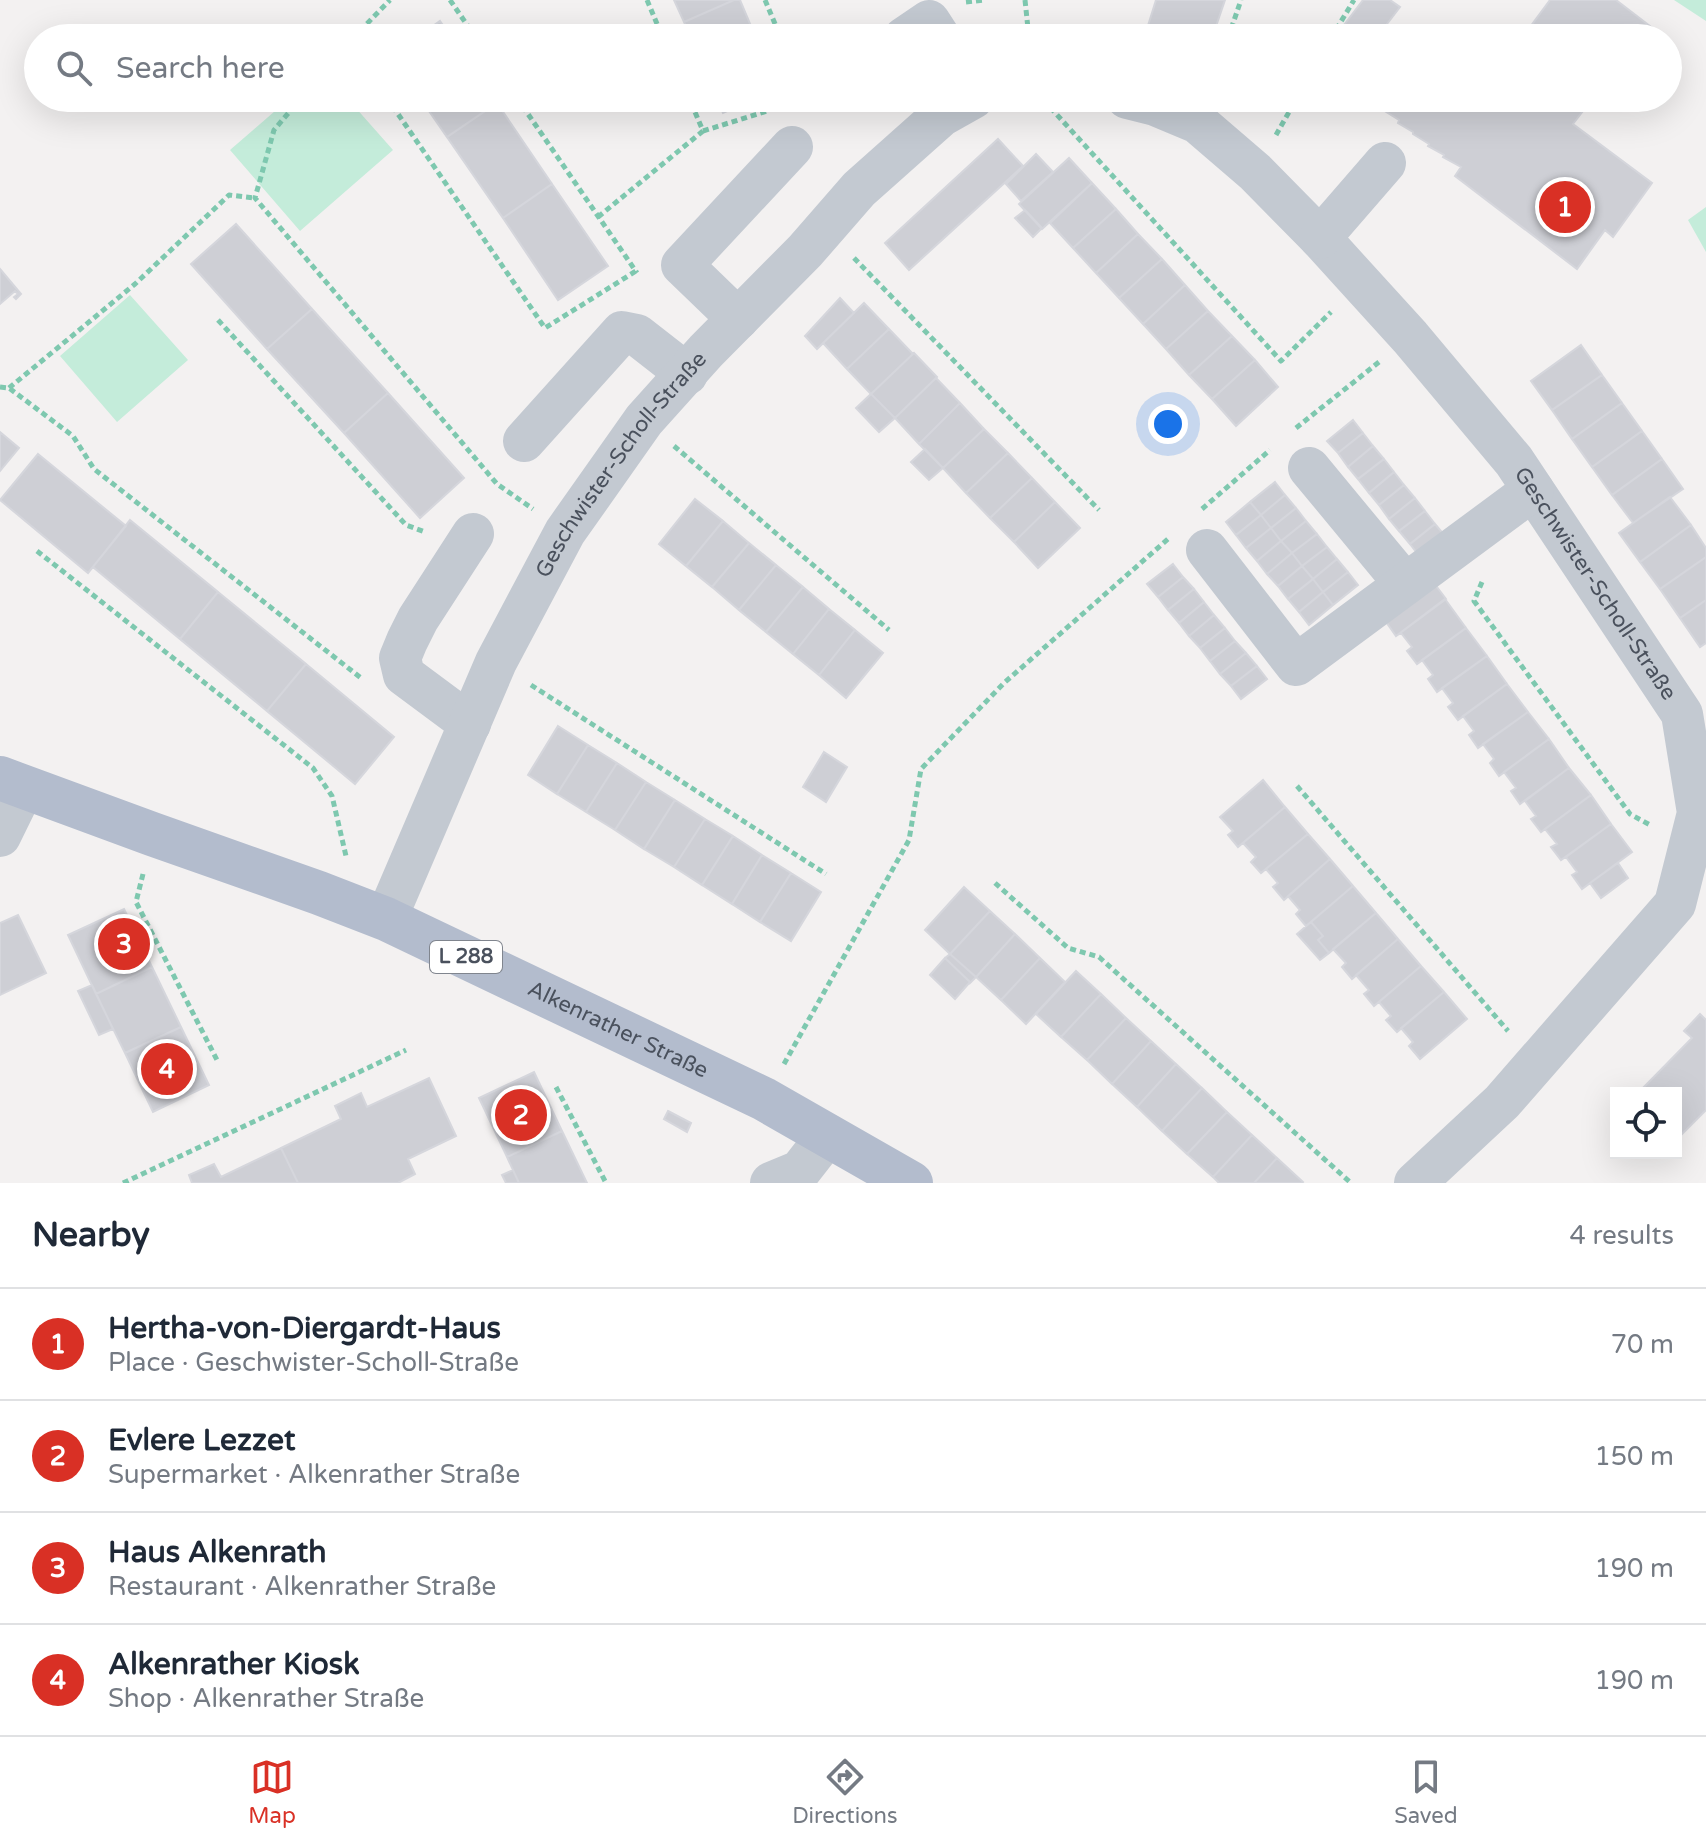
<!DOCTYPE html>
<meta charset="utf-8">
<style>
:root{--surface:#fff;--page:#f2f2f3;--text:#1f2937;--muted:#747a83;--line:#e0e1e3;--accent:#d93025}
body{margin:0;font-family:"Varela Round",sans-serif;background:var(--page);color:var(--text)}
.controls{position:absolute;right:24px;bottom:24px;display:grid;overflow:hidden;border-radius:0px;box-shadow:0 8px 32px #0002}
.controls button{width:72px;height:72px;display:grid;place-items:center;padding:0;border:0;border-bottom:2px solid var(--line);background:var(--surface);color:var(--text);font:40px sans-serif}
.you{position:absolute;left:1168px;top:424px;width:28px;height:28px;margin:-20px;border:6px solid #fff;border-radius:50%;background:#1a73e8;box-shadow:0 0 0 12px #1a73e833}
.badge{display:grid;place-items:center;width:52px;height:52px;border-radius:50%;background:var(--accent);color:#fff;font-size:26px;font-weight:700}
.pin{position:absolute;translate:-50% -50%;border:4px solid #fff;box-shadow:0 2px 8px #0006}
.list{margin:0;padding:0;list-style:none}
h2{display:flex;justify-content:space-between;align-items:center;height:104px;margin:0;padding:0 32px;font-size:34px}
h2 small{font-size:26px;font-weight:400;color:var(--muted)}
.list li{display:grid;grid-template-columns:52px 1fr auto;gap:24px;align-items:center;box-sizing:border-box;height:112px;padding:0 32px;border-top:2px solid var(--line)}
.list b{display:block;font-size:30px;white-space:nowrap}
.list p{margin:0;font-size:26px;white-space:nowrap;color:var(--muted)}
.list em{font-size:26px;font-style:normal;color:var(--muted)}
.icon{flex:none;width:44px;height:44px;fill:none;stroke:currentColor;stroke-width:2;stroke-linecap:round;stroke-linejoin:round}
.map{position:relative;flex:none;width:1706px;height:1183px;overflow:hidden}
.search{position:absolute;background:var(--surface);box-shadow:0 8px 32px #0002;left:24px;right:24px;top:24px;height:88px;display:flex;align-items:center;gap:20px;box-sizing:border-box;padding:0 28px;border-radius:44px;color:var(--muted);font-size:30px}
.sheet{height:552px;background:var(--surface)}
nav{display:flex;justify-content:space-around;align-items:center;box-sizing:border-box;height:112px;border-top:2px solid var(--line);background:var(--surface);font-size:22px;color:var(--muted)}
nav a{display:grid;justify-items:center;gap:4px}
nav .on{color:var(--accent)}
.map>svg:first-child{display:block}
.green{fill:#c4ecda}
.building{fill:#cecfd5;stroke:#d5d6dc;stroke-width:2}
.lines{fill:none;stroke-linecap:round;stroke-linejoin:round}
.path{stroke:#7ec8af;stroke-width:5;stroke-dasharray:6 4;stroke-linecap:butt}
.minor{stroke:#c3c9d1;stroke-width:42}
.major{stroke:#b3bccd;stroke-width:44}
.labels{text-anchor:middle;dominant-baseline:central;stroke-width:7;stroke-linejoin:round;paint-order:stroke}
.shield{fill:#fff;stroke:#80858e;stroke-width:2}
.shield-label{font-size:20px;font-weight:bold;fill:#4a515d}
.street-label{font-size:22px;fill:#4a515d;stroke:#fff}
</style>
<div class="map">
<svg width="1706" height="1183" viewBox="0 0 1706 1183">
<rect width="100%" height="100%" fill="#f3f1f1"/>
<path class="green" d="M1674 0H1706V21Z
M290 98H347L393 150 300 231 230 150Z
M1706 207V252L1688 220Z
M130 295 188 360 117 422 60 356Z"/>
<path class="building" d="M674 0H734L684 22Z
M734 0H740L756 38H691L684 22Z
M1156 0H1225L1212 38H1165L1146 32Z
M1363 0H1390L1400 7 1387 24 1407 38H1353L1341 29Z
M1550 0H1616L1663 36 1661 38H1522Z
M440 21 452 38H416Z
M420 98H493L497 103 447 137Z
M717 98H757L723 113Z
M1368 98H1483L1496 107 1502 98H1593L1573 124 1652 183 1613 237 1605 230 1577 269 1455 176 1461 167 1443 157 1444 155 1428 146 1429 144 1413 134V132L1398 123 1399 120 1367 100Z
M1598 98H1617L1610 107Z
M497 103 552 184 503 218 447 137Z
M998 139 1023 166 909 270 885 243Z
M1036 154 1053 172 1021 201 1006 184Z
M1069 158 1092 183 1042 229 1019 204Z
M1092 183 1116 209 1073 248 1050 223Z
M552 184 608 266 558 300 503 218Z
M1116 209 1138 234 1096 273 1073 248Z
M1025 210 1042 228 1033 237 1015 218Z
M236 224 312 309 267 349 191 264Z
M1138 234 1162 259 1119 298 1096 273Z
M1162 259 1185 285 1143 324 1119 298Z
M0 269 21 294 16 299 14 297 18 294 15 291 0 304Z
M1185 285 1208 311 1166 349 1143 324Z
M840 298 854 313 817 349 805 336Z
M864 303 889 329 847 369 823 343Z
M312 309 388 393 344 433 267 349Z
M1208 311 1232 336 1189 375 1166 349Z
M889 329 913 354 871 394 847 369Z
M1232 336 1255 360 1212 399 1189 375Z
M1581 345 1602 375 1552 410 1531 381Z
M914 353 937 377 895 418 871 394Z
M1255 360 1278 387 1236 426 1212 399Z
M1602 375 1622 403 1572 439 1552 410Z
M936 378 960 403 919 444 895 418Z
M388 393 464 478 420 518 344 433Z
M871 394 895 418 879 432 856 408Z
M960 403 984 429 943 468 919 444Z
M1622 403 1642 431 1592 467 1572 439Z
M1353 420 1363 433 1338 453 1327 441Z
M984 429 1008 453 966 493 943 468Z
M1642 431 1662 459 1612 495 1592 467Z
M0 432 19 448 0 471Z
M1363 433 1373 446 1348 467 1338 453Z
M1373 446 1384 459 1358 479 1348 467Z
M925 449 943 468 929 480 911 462Z
M1008 453 1032 478 990 518 966 493Z
M38 454 126 526 88 573 0 500Z
M1384 459 1394 472 1369 493 1358 479Z
M1662 459 1683 489 1633 523 1612 495Z
M1394 472 1404 485 1379 505 1369 493Z
M1032 478 1055 502 1014 542 990 518Z
M1275 482 1285 495 1261 515 1250 502Z
M1404 485 1415 498 1389 519 1379 505Z
M1285 495 1296 508 1271 528 1261 515Z
M1670 497 1691 525 1640 562 1619 533Z
M1415 498 1425 511 1399 531 1389 519Z
M695 499 723 521 686 566 659 544Z
M1055 502 1080 528 1038 568 1014 542Z
M1250 502 1261 515 1236 535 1226 522Z
M1296 508 1306 521 1281 541 1271 528Z
M1425 511 1435 524 1410 544 1399 531Z
M1261 515 1271 528 1246 548 1236 535Z
M130 520 218 592 180 639 93 567Z
M723 521 749 543 712 587 686 566Z
M1306 521 1317 534 1292 553 1281 541Z
M1435 524 1446 537 1420 557 1410 544Z
M1691 525 1706 548V557L1660 589 1640 562Z
M1271 528 1281 541 1257 561 1246 548Z
M1317 534 1327 547 1302 566 1292 553Z
M1281 541 1292 553 1267 574 1257 561Z
M749 543 776 565 739 610 712 587Z
M1327 547 1337 559 1313 579 1302 566Z
M1292 553 1302 566 1278 586 1267 574Z
M1706 557V600L1680 618 1660 589Z
M1337 559 1348 572 1323 592 1313 579Z
M1173 564 1183 577 1158 597 1147 584Z
M776 565 803 587 766 632 739 610Z
M1302 566 1313 579 1288 599 1278 586Z
M1348 572 1358 585 1333 605 1323 592Z
M1183 577 1194 589 1168 610 1158 597Z
M1313 579 1323 592 1299 612 1288 599Z
M1434 583 1446 599 1396 636 1384 619Z
M803 587 829 609 793 654 766 632Z
M1194 589 1204 602 1179 623 1168 610Z
M218 592 306 664 267 711 180 639Z
M1323 592 1333 605 1309 625 1299 612Z
M1445 599 1466 628 1417 664 1407 651 1412 647 1401 633 1396 636Z
M1706 600V643L1700 647 1680 618Z
M1204 602 1214 615 1189 636 1179 623Z
M829 609 855 630 819 675 793 654Z
M1214 615 1225 628 1200 648 1189 636Z
M1225 628 1235 641 1210 661 1200 648Z
M1466 628 1487 656 1437 692 1428 679 1433 675 1422 660Z
M855 630 883 653 846 698 819 675Z
M1235 641 1246 653 1220 674 1210 661Z
M1246 653 1257 666 1231 686 1220 674Z
M1487 656 1507 684 1458 720 1448 707 1453 703 1442 688Z
M306 664 394 737 355 784 267 711Z
M1257 666 1267 679 1241 699 1231 686Z
M1507 684 1528 712 1478 748 1469 735 1474 731 1463 716Z
M1528 712 1549 739 1499 776 1490 763 1494 759 1483 744Z
M558 726 588 745 557 794 528 775Z
M1549 739 1569 768 1520 804 1511 791 1516 788 1504 772Z
M588 745 617 763 586 812 557 794Z
M824 752 847 767 826 802 803 787Z
M617 763 646 782 615 830 586 812Z
M1569 768 1591 795 1541 832 1531 819 1536 816 1525 801Z
M1263 780 1285 807 1238 847 1228 835 1233 831 1220 817Z
M646 782 675 800 644 849 615 830Z
M1591 795 1611 824 1561 860 1551 847 1557 844 1545 829Z
M675 800 705 819 674 867 644 849Z
M1285 807 1308 834 1261 873 1251 862 1256 857 1243 843Z
M705 819 733 836 702 885 674 867Z
M1611 824 1632 852 1582 889 1572 875 1577 872 1566 857Z
M1308 834 1330 859 1284 900 1273 887 1278 883 1266 869Z
M733 836 762 855 732 904 702 885Z
M762 855 791 873 760 922 732 904Z
M1330 859 1353 886 1306 926 1296 914 1300 910 1288 896Z
M1618 863 1628 878 1601 898 1590 883Z
M791 873 821 892 791 941 760 922Z
M1353 886 1376 913 1329 953 1318 940 1323 936 1311 922Z
M964 887 990 911 950 954 925 930Z
M124 909 152 967 96 994 68 935Z
M990 911 1015 934 976 977 950 954Z
M1376 913 1398 939 1352 979 1342 967 1346 963 1333 949Z
M18 915 46 973 0 995V923Z
M1311 922 1323 936 1318 940 1329 953 1320 960 1297 934Z
M1015 934 1040 958 1001 1000 976 977Z
M1398 939 1421 966 1374 1006 1364 994 1369 990 1356 975Z
M950 954 976 977 969 984 970 982 945 958Z
M945 958 970 982 955 999 930 975Z
M1040 958 1065 982 1026 1024 1001 1000Z
M1421 966 1444 992 1397 1032 1386 1020 1391 1016 1379 1002Z
M152 967 181 1027 125 1053 96 994Z
M1076 971 1101 994 1061 1037 1036 1014Z
M92 985 113 1029 99 1035 78 991Z
M1444 992 1467 1019 1420 1059 1409 1046 1413 1042 1401 1028Z
M1101 994 1126 1018 1087 1060 1061 1037Z
M1700 1014 1706 1020V1110L1676 1140V1093H1638L1692 1038 1684 1031Z
M1126 1018 1151 1041 1112 1084 1087 1060Z
M181 1027 209 1085 153 1112 125 1053Z
M1151 1041 1176 1064 1137 1107 1112 1084Z
M1176 1064 1202 1088 1162 1131 1137 1107Z
M534 1072 562 1131 507 1157 479 1098Z
M429 1078 456 1136 408 1159 415 1174 398 1183H298L281 1148 341 1119 335 1106 361 1093 367 1107Z
M1202 1088 1227 1112 1187 1154 1162 1131Z
M668 1111 691 1123 687 1132 664 1119Z
M1227 1112 1252 1135 1213 1177 1187 1154Z
M562 1131 587 1183H519L507 1157Z
M1252 1135 1277 1158 1254 1183H1219L1213 1177Z
M281 1148 298 1183H192L189 1175 214 1164 221 1177Z
M1277 1158 1303 1182 1302 1183H1254Z
M513 1170 519 1183H506L502 1175Z"/>
<g class="lines">
<path class="path" d="M450 0 476 38
M647 0 663 38
M765 0 781 38
M1025 0 1029 38
M966 2 984 0
M353 38 390 0
M1228 38 1241 0
M1331 38 1354 0
M301 98 274 130 255 198 497 484 533 509
M387 98 545 328 636 271
M517 98 637 273
M1048 98 1049 106 1281 361 1331 312
M788 104 807 98
M703 131 767 111
M1276 135 1297 98
M598 217 703 131 689 98
M854 258 1099 510
M218 320 406 525 425 532
M0 387 9 388 73 436 94 469 361 678
M9 388 135 284 229 195 255 198
M1296 428 1379 362
M674 446 889 630
M1202 509 1270 450
M37 551 313 768 332 796 346 856
M1482 582 1474 601 1630 814 1652 826
M531 685 826 874
M1297 786 1508 1031
M143 874 136 902 217 1060
M995 883 1068 948 1099 957 1351 1183
M784 1064 909 840 921 769 1004 683 1168 539
M556 1087 606 1183
M123 1183 406 1050"/>
<g class="minor">
<path d="M904 38 929 21 940 38"/>
<path id="s1" d="M1127 98 1155 105 1198 123 1255 172 1320 238 1410 337 1514 461 1682 714 1698 813 1675 904 1502 1102 1415 1183"/>
<path d="M1320 238 1385 163"/>
<path d="M738 319 682 265 792 147"/>
<path d="M524 441 622 332 637 335 687 374"/>
<path d="M1309 468 1405 584"/>
<path d="M1207 550 1296 665 1533 490"/>
<path d="M470 724 404 675 400 658 407 641 418 619 473 534"/>
<path d="M0 836 24 787"/>
<path id="s2" d="M386 919 496 662 565 532 644 420 706 351 805 251 859 189 941 116 973 98"/>
<path d="M771 1183 800 1171 828 1135"/>
</g>
<path class="major" id="s3" d="M0 778 152 834 319 893 386 919 764 1099 911 1183"/>
</g>
<g class="labels">
<rect class="shield" x="430" y="941" width="72" height="32" rx="6"/>
<g class="shield-label">
<text x="466" y="957">L 288</text>
</g>
<g class="street-label">
<text stroke="none"><textPath href="#s2" startOffset="514">Geschwister-Scholl-Straße</textPath></text>
<text stroke="none"><textPath href="#s1" startOffset="686">Geschwister-Scholl-Straße</textPath></text>
<text stroke="none"><textPath href="#s3" startOffset="668">Alkenrather Straße</textPath></text>
</g>
</g>
</svg>
<div class="controls">
<button><svg class="icon" aria-label="locate" viewBox="0 0 24 24"><circle cx="12" cy="12" r="6"/><path d="M12 2v4M12 18v4M2 12h4M18 12h4"/></svg></button>
</div>
<div class="you"></div>
<div class="pin badge" style="left:1565px;top:207px">1</div>
<div class="pin badge" style="left:521px;top:1115px">2</div>
<div class="pin badge" style="left:124px;top:944px">3</div>
<div class="pin badge" style="left:167px;top:1069px">4</div>
<div class="search"><svg class="icon" aria-label="search" viewBox="0 0 24 24"><circle cx="10" cy="10" r="6"/><path d="M15 15l6 6"/></svg>Search here</div>
</div>
<section class="sheet">
<h2>Nearby<small>4 results</small></h2>
<ul class="list">
<li><span class="badge">1</span><div><b>Hertha-von-Diergardt-Haus</b><p>Place · Geschwister-Scholl-Straße</p></div><em>70 m</em></li>
<li><span class="badge">2</span><div><b>Evlere Lezzet</b><p>Supermarket · Alkenrather Straße</p></div><em>150 m</em></li>
<li><span class="badge">3</span><div><b>Haus Alkenrath</b><p>Restaurant · Alkenrather Straße</p></div><em>190 m</em></li>
<li><span class="badge">4</span><div><b>Alkenrather Kiosk</b><p>Shop · Alkenrather Straße</p></div><em>190 m</em></li>
</ul>
</section>
<nav>
<a class="on"><svg class="icon" aria-label="map" viewBox="0 0 24 24"><path d="M3 6l6-2 6 2 6-2v14l-6 2-6-2-6 2zM9 4v14M15 6v14"/></svg>Map</a>
<a><svg class="icon" aria-label="directions" viewBox="0 0 24 24"><path d="M12 3l9 9-9 9-9-9zM9 14v-3h6M13 9l2 2-2 2"/></svg>Directions</a>
<a><svg class="icon" aria-label="saved" viewBox="0 0 24 24"><path d="M7 4h10v16l-5-4-5 4z"/></svg>Saved</a>
</nav>
